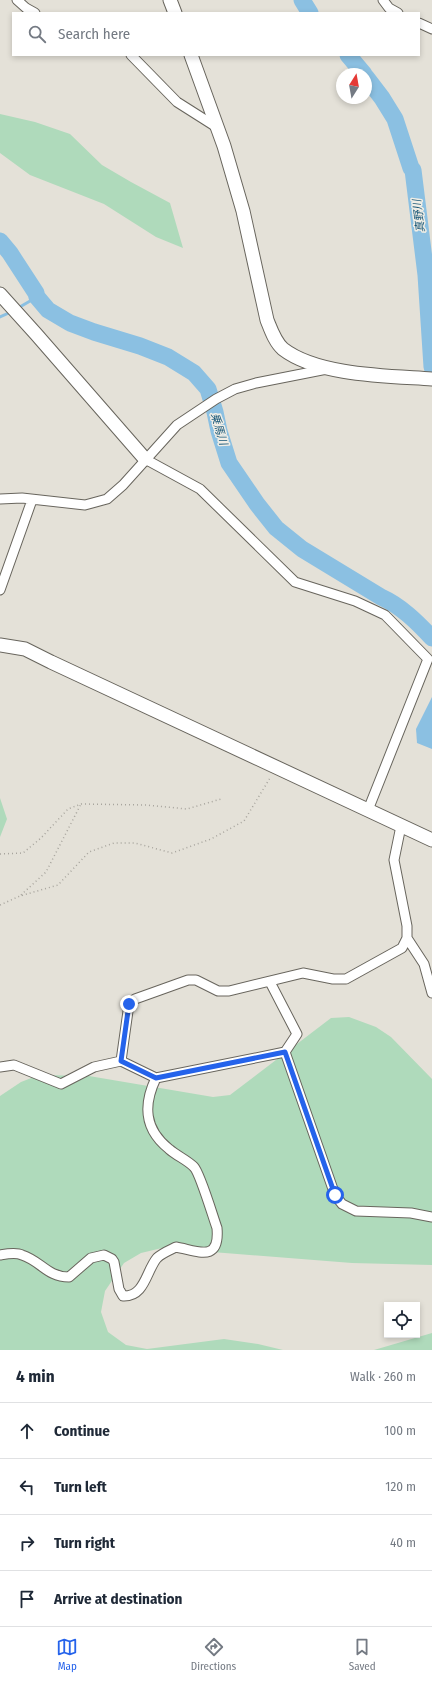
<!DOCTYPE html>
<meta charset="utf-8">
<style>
:root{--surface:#fff;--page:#f2f2f3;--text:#1f2937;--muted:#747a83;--line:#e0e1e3;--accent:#2563eb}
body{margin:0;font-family:"Fira Sans Condensed","Noto Sans JP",sans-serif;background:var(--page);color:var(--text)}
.controls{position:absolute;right:12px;bottom:12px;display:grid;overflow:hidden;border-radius:0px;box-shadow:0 2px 6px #0003}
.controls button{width:36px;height:36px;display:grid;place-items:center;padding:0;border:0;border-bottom:1px solid var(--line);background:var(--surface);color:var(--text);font:20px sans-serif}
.compass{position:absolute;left:336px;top:68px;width:36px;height:36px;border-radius:50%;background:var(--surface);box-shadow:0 2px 6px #0003;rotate:11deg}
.stop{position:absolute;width:12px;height:12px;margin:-9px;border:3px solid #2563eb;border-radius:50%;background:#fff}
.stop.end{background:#2563eb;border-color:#fff;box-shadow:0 1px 4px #0008}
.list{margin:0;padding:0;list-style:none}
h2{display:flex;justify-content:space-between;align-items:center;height:52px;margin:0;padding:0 16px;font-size:17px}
h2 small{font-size:13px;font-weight:400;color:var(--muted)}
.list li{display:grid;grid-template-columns:26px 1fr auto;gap:12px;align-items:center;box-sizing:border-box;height:56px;padding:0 16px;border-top:1px solid var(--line)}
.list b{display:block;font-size:15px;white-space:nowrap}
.list em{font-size:13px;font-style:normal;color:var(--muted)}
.icon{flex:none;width:22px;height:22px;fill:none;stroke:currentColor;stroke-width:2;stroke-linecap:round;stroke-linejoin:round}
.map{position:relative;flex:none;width:432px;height:1350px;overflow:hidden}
.search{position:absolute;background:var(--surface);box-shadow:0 2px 6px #0003;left:12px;right:12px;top:12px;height:44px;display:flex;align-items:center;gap:10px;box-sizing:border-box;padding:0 14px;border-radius:0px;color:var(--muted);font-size:15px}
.sheet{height:276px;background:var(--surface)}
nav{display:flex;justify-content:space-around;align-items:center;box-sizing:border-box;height:56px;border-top:1px solid var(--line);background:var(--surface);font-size:11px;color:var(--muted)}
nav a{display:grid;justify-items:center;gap:2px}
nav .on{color:var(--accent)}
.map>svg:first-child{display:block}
.green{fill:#afdabb}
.water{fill:#8bc0e2}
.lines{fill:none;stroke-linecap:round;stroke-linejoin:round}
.stream{stroke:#8bc0e2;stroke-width:3}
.river{stroke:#8bc0e2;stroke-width:17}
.street-casing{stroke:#68655d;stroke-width:11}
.secondary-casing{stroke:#68655d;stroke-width:15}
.path{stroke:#a7a49d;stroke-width:1.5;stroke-dasharray:1 3;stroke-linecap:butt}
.street{stroke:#fff;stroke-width:9}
.secondary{stroke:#fff;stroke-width:13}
.route{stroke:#2563eb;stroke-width:5}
.labels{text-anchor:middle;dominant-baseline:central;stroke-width:3;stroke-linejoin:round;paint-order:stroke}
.water-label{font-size:11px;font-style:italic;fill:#165677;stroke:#f1eee6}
</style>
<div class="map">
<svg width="432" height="1350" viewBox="0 0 432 1350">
<rect width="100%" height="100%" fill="#e4e1d8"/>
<path class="green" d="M0 114 35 122 70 134 102 165 131 182 170 203 183 248 156 237 104 204 30 175 0 153Z
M0 798 7 819 0 837Z
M349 1017 376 1027 391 1037 432 1079V1265L352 1263 162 1248 141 1253 124 1263 105 1291 101 1312 108 1332 126 1345 147 1349 224 1339 258 1344 283 1350H0V1096L21 1082 39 1075 89 1076 213 1097 230 1095 331 1018Z
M432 1333V1350H374Z"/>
<path class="water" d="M432 697V749L417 743 416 729Z"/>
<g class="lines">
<path class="stream" d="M18 308 37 297
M0 317 11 312"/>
<path class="river" d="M302 0 310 13
M348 55 364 74
M366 77 382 98 395 119 411 168 413 170 426 275 432 367
M0 241 10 253 36 293 37 297 48 310 70 323 94 332 140 346 168 357 194 373 208 389 215 412 219 431 229 463 257 504 276 528 302 549 381 597C401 606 417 622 432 638"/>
<g class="street-casing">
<path id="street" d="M17 0 26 8 35 13
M383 0 389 8 398 13
M419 23 432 29
M131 55 177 102 218 128
M145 459 200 489 295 582 355 601 385 615 428 659 368 810
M0 499 22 498 85 505 107 499 123 485 177 425 216 399 235 389 256 383 327 369
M0 590 32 500
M407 938 424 964 432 993
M285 1052 335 1195 342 1204 356 1211 411 1213 432 1217
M121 1061 129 1004 135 999 188 980H196L218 991H229L303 973 333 979H346L402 948 407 938V926L394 860 401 826
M0 1067 14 1065 61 1084 94 1067 121 1061 156 1078 285 1052 297 1034 270 982
M0 1255C6 1254 16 1252 22 1255 41 1261 47 1277 69 1277L91 1258 104 1255 112 1259 114 1262 119 1289 123 1296C145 1297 146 1271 157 1258 162 1253 170 1250 176 1247 198 1251 220 1263 217 1228 213 1217 200 1173 194 1167 187 1160 177 1156 169 1149 144 1129 143 1105 156 1078"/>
</g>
<g class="secondary-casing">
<path id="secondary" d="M170 0 175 13
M191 55 224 146 243 211 267 320C271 330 275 342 283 349 318 376 390 376 432 379
M0 294 36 334 145 459
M0 645 25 649 51 662 432 840"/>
</g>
<path class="path" d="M0 854 23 853 41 838 68 809 81 804 146 805 187 809 221 799
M21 895 46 872 81 804
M0 905 20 896 58 885 89 852 114 843H135L172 853 211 839 244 821 270 778"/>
<use href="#street" class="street"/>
<use href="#secondary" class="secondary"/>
</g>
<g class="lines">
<path class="route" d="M129 1004 121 1061 156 1078 285 1052 335 1195"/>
</g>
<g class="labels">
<g class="water-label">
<text transform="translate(419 216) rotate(-97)">真野川</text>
<text transform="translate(219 429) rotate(74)">乗馬川</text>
</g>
</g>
</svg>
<div class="controls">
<button><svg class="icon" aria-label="locate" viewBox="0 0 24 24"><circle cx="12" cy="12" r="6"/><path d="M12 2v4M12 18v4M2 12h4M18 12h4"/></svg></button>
</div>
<svg class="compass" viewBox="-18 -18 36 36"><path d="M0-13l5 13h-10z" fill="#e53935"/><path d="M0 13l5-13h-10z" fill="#747a83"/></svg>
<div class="stop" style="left:335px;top:1195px"></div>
<div class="stop end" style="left:129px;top:1004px"></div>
<div class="search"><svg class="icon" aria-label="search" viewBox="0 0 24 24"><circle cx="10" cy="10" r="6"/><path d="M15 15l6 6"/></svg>Search here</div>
</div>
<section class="sheet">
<h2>4 min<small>Walk · 260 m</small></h2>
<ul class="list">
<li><svg class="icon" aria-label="ahead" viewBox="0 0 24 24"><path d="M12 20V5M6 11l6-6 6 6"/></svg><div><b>Continue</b></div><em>100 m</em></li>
<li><svg class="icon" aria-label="left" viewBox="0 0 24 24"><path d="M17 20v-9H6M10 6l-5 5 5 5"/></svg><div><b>Turn left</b></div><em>120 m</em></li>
<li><svg class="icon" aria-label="right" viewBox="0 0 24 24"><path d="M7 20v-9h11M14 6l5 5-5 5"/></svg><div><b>Turn right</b></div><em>40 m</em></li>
<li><svg class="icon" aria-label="arrive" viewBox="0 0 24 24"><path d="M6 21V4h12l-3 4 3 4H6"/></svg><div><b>Arrive at destination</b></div></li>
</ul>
</section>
<nav>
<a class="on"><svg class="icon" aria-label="map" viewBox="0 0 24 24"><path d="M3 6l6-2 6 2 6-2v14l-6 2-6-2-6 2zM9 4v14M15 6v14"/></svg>Map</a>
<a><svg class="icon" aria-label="directions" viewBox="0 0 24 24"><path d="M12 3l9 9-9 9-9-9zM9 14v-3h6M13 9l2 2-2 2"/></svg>Directions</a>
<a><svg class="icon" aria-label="saved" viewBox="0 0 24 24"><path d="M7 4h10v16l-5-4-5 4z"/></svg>Saved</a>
</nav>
